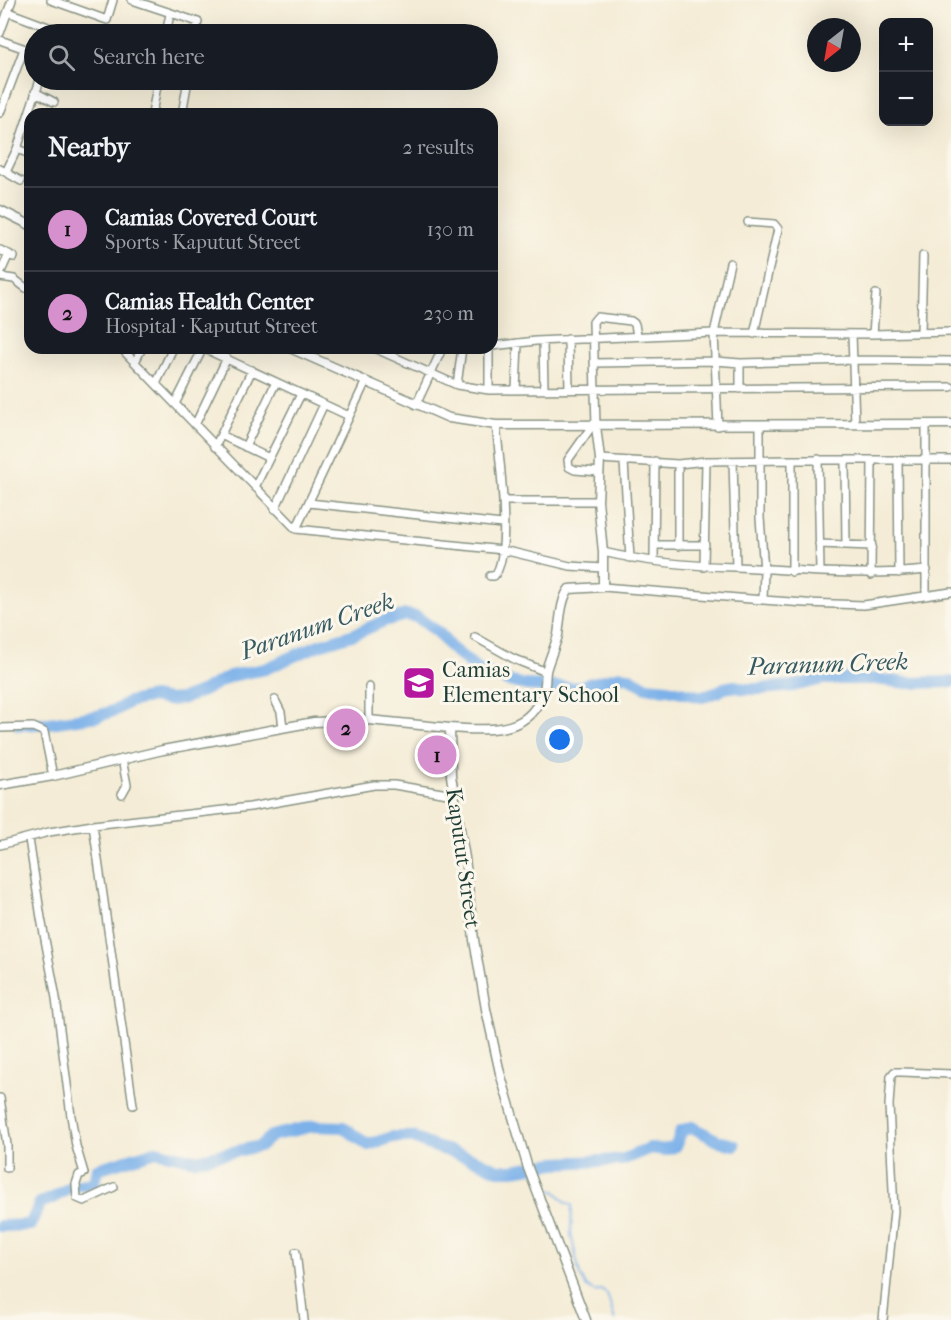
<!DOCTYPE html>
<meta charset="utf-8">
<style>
:root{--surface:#171b24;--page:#20242c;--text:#f1f3f6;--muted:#9ea1a6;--line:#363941;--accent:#d690ce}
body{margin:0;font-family:"IM FELL French Canon",serif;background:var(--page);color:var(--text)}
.controls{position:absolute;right:18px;top:18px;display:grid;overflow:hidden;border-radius:12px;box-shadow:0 6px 24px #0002}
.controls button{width:54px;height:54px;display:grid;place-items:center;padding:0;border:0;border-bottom:2px solid var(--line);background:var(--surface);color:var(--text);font:30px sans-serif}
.compass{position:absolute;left:807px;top:18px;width:54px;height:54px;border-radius:50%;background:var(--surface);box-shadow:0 6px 24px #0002;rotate:211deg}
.you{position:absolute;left:560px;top:740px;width:21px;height:21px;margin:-15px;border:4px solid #fff;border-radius:50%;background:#1a73e8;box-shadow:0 0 0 9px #1a73e833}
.badge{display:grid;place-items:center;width:39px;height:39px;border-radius:50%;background:var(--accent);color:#111;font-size:20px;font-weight:700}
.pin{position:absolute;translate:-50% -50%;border:3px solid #fff;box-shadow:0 2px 6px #0006}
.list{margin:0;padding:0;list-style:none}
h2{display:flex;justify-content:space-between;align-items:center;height:78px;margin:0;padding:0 24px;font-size:26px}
h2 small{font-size:20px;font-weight:400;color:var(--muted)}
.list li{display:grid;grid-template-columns:39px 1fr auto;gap:18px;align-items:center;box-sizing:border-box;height:84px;padding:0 24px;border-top:2px solid var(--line)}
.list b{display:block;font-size:22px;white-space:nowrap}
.list p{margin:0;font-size:20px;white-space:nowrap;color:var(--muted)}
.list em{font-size:20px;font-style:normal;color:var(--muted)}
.icon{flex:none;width:33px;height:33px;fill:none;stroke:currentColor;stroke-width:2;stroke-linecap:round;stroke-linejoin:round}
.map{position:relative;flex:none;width:951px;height:1320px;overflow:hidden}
.search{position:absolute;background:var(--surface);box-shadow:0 6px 24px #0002;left:24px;top:24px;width:474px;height:66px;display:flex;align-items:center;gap:15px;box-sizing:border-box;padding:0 21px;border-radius:33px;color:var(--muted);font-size:22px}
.panel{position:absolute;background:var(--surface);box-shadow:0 6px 24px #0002;left:24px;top:108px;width:474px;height:246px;border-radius:18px}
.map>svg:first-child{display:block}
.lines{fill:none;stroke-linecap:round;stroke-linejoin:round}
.stream{stroke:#7bb1e9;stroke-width:2}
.river{stroke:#7bb1e9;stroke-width:12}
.minor-casing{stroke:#8a9485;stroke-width:10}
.tertiary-casing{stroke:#8a9485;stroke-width:11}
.minor{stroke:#fff;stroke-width:7}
.tertiary{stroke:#fff;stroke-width:8}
.labels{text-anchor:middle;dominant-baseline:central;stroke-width:6;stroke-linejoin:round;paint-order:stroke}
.poi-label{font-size:22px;fill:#1f3d34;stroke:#fbf7ec;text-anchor:start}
.street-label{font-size:22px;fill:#1f3d34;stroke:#fbf7ec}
.water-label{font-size:24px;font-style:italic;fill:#365a61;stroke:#fbf7ec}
</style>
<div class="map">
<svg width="951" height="1320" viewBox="0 0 951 1320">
<rect width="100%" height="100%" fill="#fbf7ec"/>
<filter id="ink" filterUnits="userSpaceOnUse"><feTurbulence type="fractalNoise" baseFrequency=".0167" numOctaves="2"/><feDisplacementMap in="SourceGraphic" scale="12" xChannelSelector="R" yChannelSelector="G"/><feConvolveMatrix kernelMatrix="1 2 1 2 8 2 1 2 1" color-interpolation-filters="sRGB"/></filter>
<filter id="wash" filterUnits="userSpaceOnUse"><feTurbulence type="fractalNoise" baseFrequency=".008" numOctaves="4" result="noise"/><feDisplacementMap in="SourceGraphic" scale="24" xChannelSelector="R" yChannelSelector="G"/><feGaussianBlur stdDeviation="1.35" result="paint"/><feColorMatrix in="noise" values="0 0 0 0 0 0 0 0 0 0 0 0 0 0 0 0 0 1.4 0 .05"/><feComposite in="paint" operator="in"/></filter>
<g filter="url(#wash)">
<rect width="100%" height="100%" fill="#f4ecd6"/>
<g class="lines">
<path class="stream" d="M534 1172 543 1179 548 1188 556 1192 566 1202 572 1205 571 1234 580 1275 587 1287 596 1292 601 1290 607 1294 615 1320"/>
<path class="river" d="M19 725 49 723 98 716 116 710 129 702 152 697 168 700 182 699 203 691 230 676 265 669 319 645 355 634 384 621 406 615 417 617 439 633 450 647 476 668 507 681 526 685 573 688 620 676 628 677 646 687 668 689 702 697 718 692 724 688 735 686 744 689H760L793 686 823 679H875L907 683 951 682
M0 1226 30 1225 40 1203 53 1198 72 1186 94 1183 97 1169 156 1151 195 1160 260 1146 271 1136 313 1126 343 1127 368 1145 393 1137H412L427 1144 476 1160 498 1170H513L555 1163 622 1160 650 1148 665 1150 676 1146 681 1131 692 1127 718 1141 734 1145"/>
</g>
</g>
<g filter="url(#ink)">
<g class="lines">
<g class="minor-casing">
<path id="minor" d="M51 0 107 20 113 0
M132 0 198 22 195 34
M8 12 67 34
M0 33 12 0
M166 34 170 14
M0 40 34 52
M35 92 54 102
M0 113 24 49
M152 114 158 80
M182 114 188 80
M17 149 30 154
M0 169 21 181
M6 172 17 149 40 80
M748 222 774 224 778 229 754 334
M0 250 14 257
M0 274 9 254
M0 277 14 279 26 288
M921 332 923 256
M852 334 855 424
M873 334 876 294
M568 339 569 389
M543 341 544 389
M492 346 536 341 714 333 873 334 951 332
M121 348 296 529 503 550 570 566 603 568
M203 348 349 416
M374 348 457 385 489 390 951 387
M440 348H459
M489 348V390
M135 362 142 348
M595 363 716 361 740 363 852 360 951 361
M740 363V389
M156 384 173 348
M457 385 462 348
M516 390 518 343
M175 404 203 348
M416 405 442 349
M195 425 227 358
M592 426 568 460 569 467 575 470 599 472
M596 426 593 322 597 317 631 321 635 324 637 336
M718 426 714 333 730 263
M221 435 269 458
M215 447 252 370
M245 447 276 382
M600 459 678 464 706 461 792 460H951
M818 459 820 572
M792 460V572
M845 460 846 545
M898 460 899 573
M733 461 736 567
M624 462 630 558
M678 464V546
M255 487 301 394
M504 501H598
M309 503 502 524
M275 509 324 404
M296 529 365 383
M819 544 872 546
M654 545H705
M603 552C646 562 690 566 735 567 799 570 862 577 927 570
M654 561 655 461
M704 567 706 461
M871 575 872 460
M490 576H494C513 557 499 453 496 425
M603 587 763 600 764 570 760 518V425
M926 596V424
M763 600 805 603 864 605 951 592
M475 637 514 659 546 672
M369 687V720
M275 700 281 712 283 727
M0 728 33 727 44 732 53 776
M122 794 127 785 122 759
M93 825 133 1105
M29 839 41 918 56 998 71 1116 76 1146 84 1173 79 1175 76 1184 77 1198 84 1201 114 1187
M0 845 49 832 93 825 250 807 374 785H394L454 795
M0 1098 7 1145V1168
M296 1252 304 1320
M883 1320 894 1211 889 1105 891 1076 894 1072H902L951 1074"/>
</g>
<g class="tertiary-casing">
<path id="tertiary" d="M0 210 30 225
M290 348 449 418 496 425 951 424
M450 728C488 730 531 736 544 689 546 683 545 677 546 671 549 659 555 647 558 635 560 622 560 606 566 594L569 589 603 587V552L598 501 600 459 596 426
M0 785 53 776 163 750 314 722 369 720 450 728 451 776 465 858 474 940 486 1009 500 1073 528 1168 586 1320"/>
</g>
<use href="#minor" class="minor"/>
<use href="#tertiary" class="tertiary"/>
</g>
</g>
<defs>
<g id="school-square" transform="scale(1.725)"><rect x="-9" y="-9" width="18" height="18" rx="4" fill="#b5179e" stroke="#fbf7ec"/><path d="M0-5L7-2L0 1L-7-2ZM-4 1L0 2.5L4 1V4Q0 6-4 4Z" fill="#fff"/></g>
</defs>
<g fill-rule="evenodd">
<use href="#school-square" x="419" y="683"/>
</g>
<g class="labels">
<g class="poi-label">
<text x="442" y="670">Camias<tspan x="442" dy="25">Elementary School</tspan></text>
</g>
<g class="street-label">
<text transform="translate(463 858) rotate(82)">Kaputut Street</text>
</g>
<g class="water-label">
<text transform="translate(317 626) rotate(-19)">Paranum Creek</text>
<text transform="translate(828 664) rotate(-2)">Paranum Creek</text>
</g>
</g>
</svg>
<div class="controls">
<button>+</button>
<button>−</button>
</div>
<svg class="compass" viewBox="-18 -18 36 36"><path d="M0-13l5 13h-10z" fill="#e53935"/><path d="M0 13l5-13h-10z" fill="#9ea1a6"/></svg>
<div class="you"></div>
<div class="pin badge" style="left:437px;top:755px">1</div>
<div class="pin badge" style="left:346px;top:728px">2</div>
<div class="search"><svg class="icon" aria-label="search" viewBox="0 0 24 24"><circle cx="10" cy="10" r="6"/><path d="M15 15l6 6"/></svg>Search here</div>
<section class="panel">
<h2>Nearby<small>2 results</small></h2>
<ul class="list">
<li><span class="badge">1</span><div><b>Camias Covered Court</b><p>Sports · Kaputut Street</p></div><em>130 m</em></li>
<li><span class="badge">2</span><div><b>Camias Health Center</b><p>Hospital · Kaputut Street</p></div><em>230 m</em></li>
</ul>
</section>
</div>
